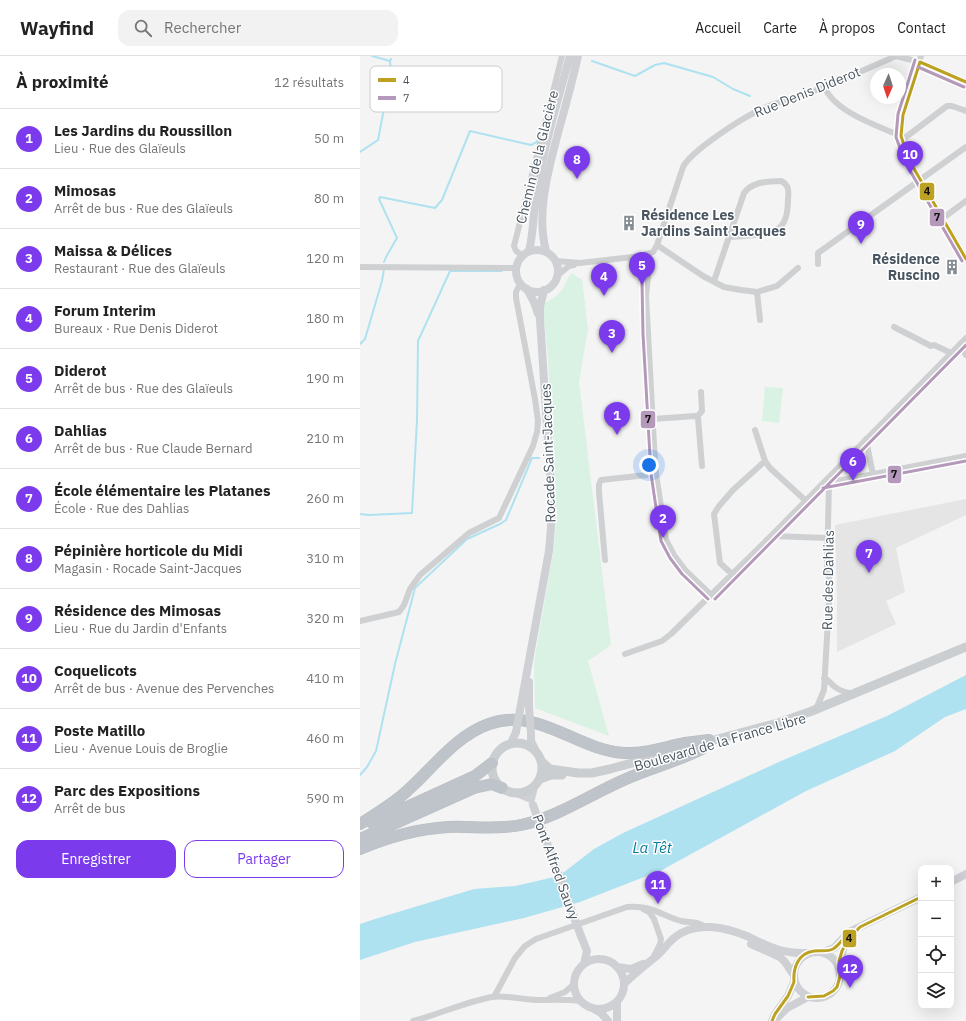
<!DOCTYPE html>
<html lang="fr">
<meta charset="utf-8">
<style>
:root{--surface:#fff;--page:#f2f2f2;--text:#222;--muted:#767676;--line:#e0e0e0;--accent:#7c3aed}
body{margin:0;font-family:"IBM Plex Sans",sans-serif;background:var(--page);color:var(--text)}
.controls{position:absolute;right:12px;bottom:12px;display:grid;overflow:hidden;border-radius:8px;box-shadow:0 4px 16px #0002}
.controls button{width:36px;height:36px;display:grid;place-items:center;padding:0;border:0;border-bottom:1px solid var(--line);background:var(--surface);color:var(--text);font:20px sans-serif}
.compass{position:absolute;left:510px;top:12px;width:36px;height:36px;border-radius:50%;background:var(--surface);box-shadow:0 4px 16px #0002;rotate:183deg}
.you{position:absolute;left:289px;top:409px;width:14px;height:14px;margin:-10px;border:3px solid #fff;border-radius:50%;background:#1a73e8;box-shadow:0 0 0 6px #1a73e833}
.badge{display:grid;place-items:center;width:26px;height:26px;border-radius:50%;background:var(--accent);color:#fff;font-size:13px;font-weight:700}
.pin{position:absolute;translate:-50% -33px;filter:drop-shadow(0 1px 2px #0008)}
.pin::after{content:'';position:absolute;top:21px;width:14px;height:12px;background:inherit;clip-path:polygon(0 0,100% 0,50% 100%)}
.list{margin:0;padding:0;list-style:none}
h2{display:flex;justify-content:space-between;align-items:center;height:52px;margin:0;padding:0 16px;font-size:17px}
h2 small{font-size:13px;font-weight:400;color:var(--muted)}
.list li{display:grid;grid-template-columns:26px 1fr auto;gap:12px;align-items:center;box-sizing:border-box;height:60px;padding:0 16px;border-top:1px solid var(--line)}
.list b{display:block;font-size:15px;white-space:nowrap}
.list p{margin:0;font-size:13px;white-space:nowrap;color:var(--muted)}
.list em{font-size:13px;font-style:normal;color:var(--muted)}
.actions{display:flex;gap:8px;padding:12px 16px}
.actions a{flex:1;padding:9px 0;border:1px solid var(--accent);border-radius:12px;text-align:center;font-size:14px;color:var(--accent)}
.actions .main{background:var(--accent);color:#fff}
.icon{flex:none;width:22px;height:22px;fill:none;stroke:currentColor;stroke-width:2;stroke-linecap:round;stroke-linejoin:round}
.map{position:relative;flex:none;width:606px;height:965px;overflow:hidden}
header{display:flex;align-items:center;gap:24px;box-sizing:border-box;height:56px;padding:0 20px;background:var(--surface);border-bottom:1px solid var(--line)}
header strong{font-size:19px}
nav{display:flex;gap:22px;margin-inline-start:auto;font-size:14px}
.search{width:280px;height:36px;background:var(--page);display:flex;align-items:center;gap:10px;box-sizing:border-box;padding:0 14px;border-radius:12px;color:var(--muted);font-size:15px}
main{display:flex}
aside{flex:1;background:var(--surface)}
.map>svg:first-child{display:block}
.education{fill:#e6e5e6}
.green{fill:#d9f2e3}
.water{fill:#aee2f0}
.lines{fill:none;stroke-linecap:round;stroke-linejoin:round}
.stream{stroke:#aee2f0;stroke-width:2}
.highway-casing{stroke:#b9bec3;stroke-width:12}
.street{stroke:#ced0d2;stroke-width:6}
.secondary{stroke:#ced0d4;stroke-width:8}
.primary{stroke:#caced1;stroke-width:9}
.highway{stroke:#bec4c9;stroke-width:11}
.secondary-bridge{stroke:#ced0d4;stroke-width:8}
.bus-1-casing{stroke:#fff;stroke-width:6}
.bus-2-casing{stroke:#fff;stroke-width:6}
.bus-1{stroke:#bca122;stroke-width:3}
.bus-2{stroke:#b599ba;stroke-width:3}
.labels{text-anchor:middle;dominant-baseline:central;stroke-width:3;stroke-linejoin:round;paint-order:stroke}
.street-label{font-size:14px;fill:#4a5661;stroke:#fff}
.poi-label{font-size:14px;font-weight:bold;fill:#4a5661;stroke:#fff;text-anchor:start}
.water-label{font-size:15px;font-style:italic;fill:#0c7c9b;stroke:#fff}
.key{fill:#fff;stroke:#c9ccd0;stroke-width:1}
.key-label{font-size:11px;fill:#4a5661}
.line-badge{stroke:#fff;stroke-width:1.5}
.pale-badge-label{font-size:11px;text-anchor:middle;font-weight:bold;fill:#111}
</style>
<header>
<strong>Wayfind</strong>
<div class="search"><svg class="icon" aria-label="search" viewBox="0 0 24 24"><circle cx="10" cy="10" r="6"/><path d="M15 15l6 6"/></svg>Rechercher</div>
<nav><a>Accueil</a><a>Carte</a><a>À propos</a><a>Contact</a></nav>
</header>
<main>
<aside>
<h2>À proximité<small>12 résultats</small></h2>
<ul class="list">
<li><span class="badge">1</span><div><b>Les Jardins du Roussillon</b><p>Lieu · Rue des Glaïeuls</p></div><em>50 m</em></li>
<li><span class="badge">2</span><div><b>Mimosas</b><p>Arrêt de bus · Rue des Glaïeuls</p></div><em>80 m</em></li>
<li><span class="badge">3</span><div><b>Maissa &amp; Délices</b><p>Restaurant · Rue des Glaïeuls</p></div><em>120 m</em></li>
<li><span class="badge">4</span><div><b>Forum Interim</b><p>Bureaux · Rue Denis Diderot</p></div><em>180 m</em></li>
<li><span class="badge">5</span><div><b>Diderot</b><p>Arrêt de bus · Rue des Glaïeuls</p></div><em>190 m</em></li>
<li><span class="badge">6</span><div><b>Dahlias</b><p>Arrêt de bus · Rue Claude Bernard</p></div><em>210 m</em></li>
<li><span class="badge">7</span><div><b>École élémentaire les Platanes</b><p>École · Rue des Dahlias</p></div><em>260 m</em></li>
<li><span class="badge">8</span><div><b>Pépinière horticole du Midi</b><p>Magasin · Rocade Saint-Jacques</p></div><em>310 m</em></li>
<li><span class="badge">9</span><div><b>Résidence des Mimosas</b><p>Lieu · Rue du Jardin d'Enfants</p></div><em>320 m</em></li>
<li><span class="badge">10</span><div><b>Coquelicots</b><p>Arrêt de bus · Avenue des Pervenches</p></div><em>410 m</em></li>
<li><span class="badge">11</span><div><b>Poste Matillo</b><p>Lieu · Avenue Louis de Broglie</p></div><em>460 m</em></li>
<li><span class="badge">12</span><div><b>Parc des Expositions</b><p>Arrêt de bus</p></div><em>590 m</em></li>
</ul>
<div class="actions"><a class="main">Enregistrer</a><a>Partager</a></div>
</aside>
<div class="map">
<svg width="606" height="965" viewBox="0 0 606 965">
<rect width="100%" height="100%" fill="#f4f4f4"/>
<path class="education" d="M606 443V459L536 492 545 536 526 545 536 568 477 596V545L475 469Z"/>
<path class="green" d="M212 217 217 221 222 223 228 273 219 326 251 589 228 605 249 680 175 652 174 607 193 497 197 459 188 304 183 255 185 247C194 242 200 238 205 229 207 224 208 221 212 217Z
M405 331 423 332 419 367 402 365Z"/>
<path class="water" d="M606 619V653L585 661 535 695 446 735 302 814 220 846 164 862 55 886 0 904V868L15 863 114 833 155 830 199 820 234 793 263 777 421 705 527 660Z"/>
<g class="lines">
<path class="stream" d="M12 0 30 5 31 3
M232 5 275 20 295 9 304 7 353 21 373 33 390 40
M0 96 18 84 31 16 30 5
M24 206 26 201 37 182 19 143 20 141 75 152 82 144 110 75 171 89 177 86 180 76
M0 288 5 283 22 225 24 213
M0 458 9 459 52 457 57 364 58 285 90 215H142
M0 719 7 711 16 695 35 608 55 532 107 483 140 468 146 464 172 402H179"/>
<g class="highway-casing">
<path id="highway" d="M12 767 115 720 132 707
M0 768C16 758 33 748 47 735 73 712 95 680 129 668 178 650 218 695 265 697 286 698 305 691 325 687 333 686 341 685 349 684
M0 783 114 732 132 728 142 732
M0 793C28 781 57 773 88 771 112 770 137 774 161 769 198 761 231 738 266 723 291 712 318 705 342 693"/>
</g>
<path class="street" d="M536 0 560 6 606 26
M561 0 543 59 541 80 549 104 606 203
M464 30C474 56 518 70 541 80
M542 84 587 50H592L606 55
M583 162 606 145
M297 189 343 220 364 231 381 234 397 236 417 230 438 212
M286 198 289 211 286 240 294 389 296 418 306 484 314 499 326 515 351 539
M162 199 156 195 154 190 202 0
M196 205 220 207 281 200 293 196 297 189 323 111C331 95 382 62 400 54 417 45 437 42 454 35 482 24 509 12 536 0
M458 208V197L606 91
M0 211 156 212
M197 220 209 210 214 209
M354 225 384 137C393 125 407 126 421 125 429 129 429 135 428 143 428 152 427 164 421 170 413 180 382 180 370 181
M397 236 400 264
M534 271 571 290 574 289 591 297
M600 288 606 299
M337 361 342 355 341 336
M293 363 335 360 338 362 342 410
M395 374 405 405 410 412 445 444
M506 383 513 419
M466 427 509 419 606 400
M411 480 468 482
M245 504 239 436V428L241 424 296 418
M372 518 360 507 354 458 359 450 373 434 405 405
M0 565 39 556 44 549 50 533 60 519 109 477 139 462 173 390 177 376 178 365 175 343 156 242V236L160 228
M265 598 302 585 311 578 411 480 606 282
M464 622C469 624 471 628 475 631 480 635 486 636 492 638
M453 654 457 651 464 634 470 528 467 512 469 427
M283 853 289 856 294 863 301 883 300 888 293 902
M134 941 155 902 165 890 176 883 267 851C291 849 301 859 321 865 330 867 338 865 345 871
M190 942 205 936 214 928
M53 965C80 958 105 946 132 941 148 939 163 944 178 944 192 944 206 943 221 945"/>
<path class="secondary" d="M156 215a21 21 0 1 1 42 0a21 21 0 1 1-42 0Z
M169 195C174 175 173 155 177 134 184 90 198 43 210 0
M186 195C176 157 188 115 198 77 205 52 212 26 218 0
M167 233 174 246 178 258
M169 651V626
M160 654 189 495 192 459 190 415 180 264V251L184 234
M171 678V685L176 695
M151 687 156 676
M157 737 171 743
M171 743 174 731
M591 826 606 818
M221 880 227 895 224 908
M391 888 420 901 425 906 433 918
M434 919a23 23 0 1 1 46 0a23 23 0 1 1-46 0Z
M463 896 474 892 489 876 561 841
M214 928a25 25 0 1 1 50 0a25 25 0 1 1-50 0Z
M479 910 484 890 488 883
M257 911 271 913 283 908
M264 928C275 917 287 908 299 898 304 893 308 887 314 882 335 864 366 871 389 881 409 891 423 898 447 897
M234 953 241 957 248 965
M416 963 427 952 448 941
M257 965V946
M412 965 415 958 428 940 434 926"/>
<path class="primary" d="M132 712a25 25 0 1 1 50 0a25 25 0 1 1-50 0Z
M343 687 418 667 452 655 606 591
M181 705 190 713 218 717H232L250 713 331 691
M180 723 191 719H202"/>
<use href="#highway" class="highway"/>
<path class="secondary-bridge" d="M169 651 171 678
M156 676 160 654
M173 749 221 880"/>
<g class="bus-1-casing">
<path id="bus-1" d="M560 6 543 59 541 80 549 104 606 203
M560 6 606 26
M434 926C433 912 438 897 454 895 461 894 467 896 473 893 480 889 484 880 491 875
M448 941 464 940 473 935 477 931 480 920 479 905 482 895 488 884 500 871 561 841
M412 965 415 958 428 940 434 926"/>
</g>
<g class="bus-2-casing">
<path id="bus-2" d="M555 4 538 58 536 81 545 106 602 205
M558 11 604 31
M282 226 283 278 291 418 301 485 310 502 322 518 348 543
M463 432 606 405
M355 543 606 289"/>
</g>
<use href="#bus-1" class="bus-1"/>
<use href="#bus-2" class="bus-2"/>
</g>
<defs>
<g id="building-bare" transform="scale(1.2)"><path d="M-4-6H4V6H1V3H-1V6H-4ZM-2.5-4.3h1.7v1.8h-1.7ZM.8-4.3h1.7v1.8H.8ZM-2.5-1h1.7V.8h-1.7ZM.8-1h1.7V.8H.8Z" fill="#868d94" stroke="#fff" stroke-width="2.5" paint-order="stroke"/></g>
</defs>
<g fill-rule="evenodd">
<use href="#building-bare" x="269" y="167"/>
<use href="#building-bare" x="592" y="211"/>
</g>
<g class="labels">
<g class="street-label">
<text transform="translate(447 36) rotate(-22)">Rue Denis Diderot</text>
<text transform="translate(177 101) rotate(-76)">Chemin de la Glacière</text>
<text transform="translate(188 397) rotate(-92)">Rocade Saint-Jacques</text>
<text transform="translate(468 524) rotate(-89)">Rue des Dahlias</text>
<text transform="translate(360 686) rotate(-16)">Boulevard de la France Libre</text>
<text transform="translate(196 811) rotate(70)">Pont Alfred Sauvy</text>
</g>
<g class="poi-label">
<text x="281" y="159">Résidence Les<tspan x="281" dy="16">Jardins Saint Jacques</tspan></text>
<text x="580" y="203" text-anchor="end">Résidence<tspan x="580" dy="16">Ruscino</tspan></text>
</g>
<g class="water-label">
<text x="292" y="791">La Têt</text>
</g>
</g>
<rect x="10" y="10" width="132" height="46" rx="6" class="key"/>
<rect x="18" y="22" width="18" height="4" fill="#bca122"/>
<rect x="18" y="40" width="18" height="4" fill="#b599ba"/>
<g class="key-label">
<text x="43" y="28">4</text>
<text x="43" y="46">7</text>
</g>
<g class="line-badge">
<rect x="559" y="126" width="16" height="19" rx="4" fill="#bca122"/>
<rect x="569" y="152" width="16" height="19" rx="4" fill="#b599ba"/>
<rect x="280" y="354" width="16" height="19" rx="4" fill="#b599ba"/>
<rect x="527" y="409" width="15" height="19" rx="4" fill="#b599ba"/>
<rect x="482" y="873" width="15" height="19" rx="4" fill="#bca122"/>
</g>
<g class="pale-badge-label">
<text x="567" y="139">4</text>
<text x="577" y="165">7</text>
<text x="288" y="367">7</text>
<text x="534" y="422">7</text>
<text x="489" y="886">4</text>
</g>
</svg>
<div class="controls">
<button>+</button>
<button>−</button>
<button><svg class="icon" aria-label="locate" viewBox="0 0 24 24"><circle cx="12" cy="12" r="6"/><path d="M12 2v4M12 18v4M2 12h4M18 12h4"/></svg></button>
<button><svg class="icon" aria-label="layers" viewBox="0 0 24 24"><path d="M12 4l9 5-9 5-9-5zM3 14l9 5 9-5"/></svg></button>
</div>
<svg class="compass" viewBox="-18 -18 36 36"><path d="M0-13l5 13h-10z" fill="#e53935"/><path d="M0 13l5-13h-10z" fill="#767676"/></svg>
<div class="you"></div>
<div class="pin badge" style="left:257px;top:379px">1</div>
<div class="pin badge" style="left:303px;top:482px">2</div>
<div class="pin badge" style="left:252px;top:297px">3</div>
<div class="pin badge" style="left:244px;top:240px">4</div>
<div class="pin badge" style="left:282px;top:229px">5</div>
<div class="pin badge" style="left:493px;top:425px">6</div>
<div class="pin badge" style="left:509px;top:517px">7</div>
<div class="pin badge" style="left:217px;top:123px">8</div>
<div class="pin badge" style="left:501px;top:188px">9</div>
<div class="pin badge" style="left:550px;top:118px">10</div>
<div class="pin badge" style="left:298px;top:848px">11</div>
<div class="pin badge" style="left:490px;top:932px">12</div>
</div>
</main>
